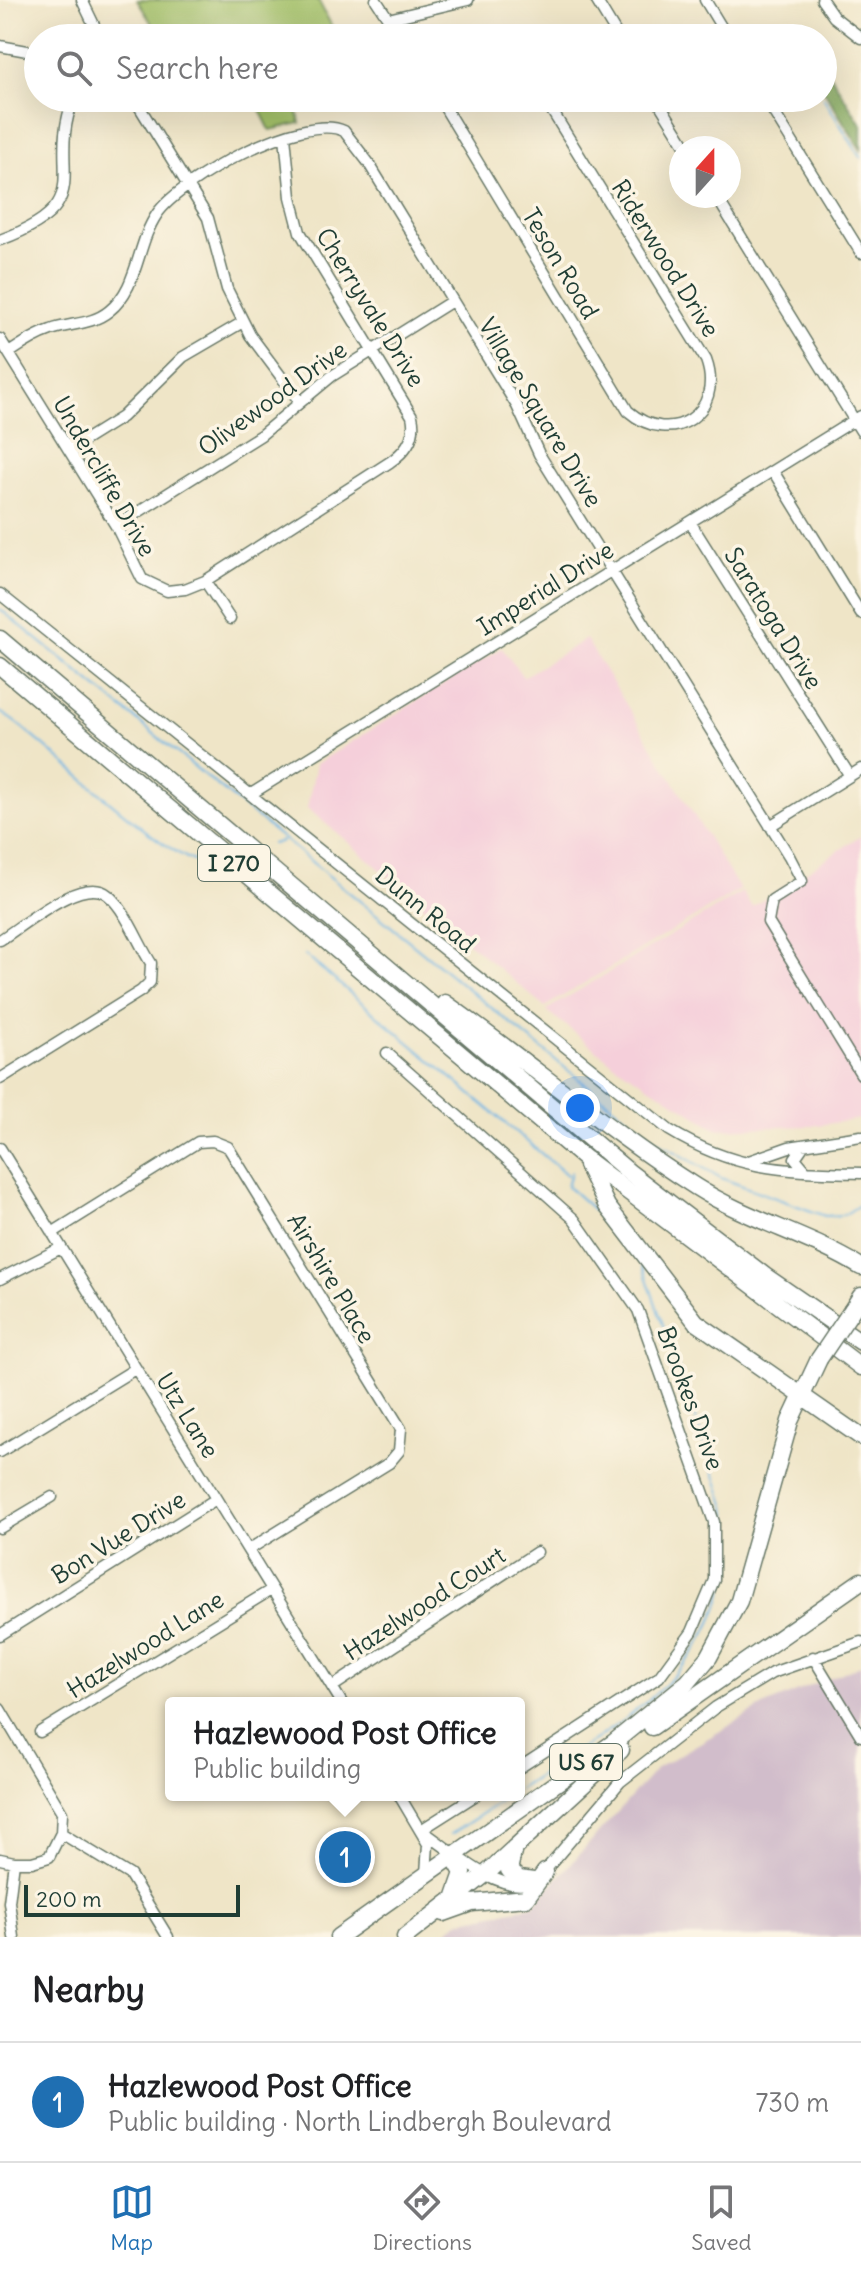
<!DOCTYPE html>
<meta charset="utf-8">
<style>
:root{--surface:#fff;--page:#f6f6f6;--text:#202124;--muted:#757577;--line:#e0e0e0;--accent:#1f6fb2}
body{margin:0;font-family:Delius,sans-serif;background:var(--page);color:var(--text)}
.compass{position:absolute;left:669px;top:136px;width:72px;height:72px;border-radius:50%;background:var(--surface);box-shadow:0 8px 32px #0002;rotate:21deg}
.scale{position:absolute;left:24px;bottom:20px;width:216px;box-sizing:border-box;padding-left:8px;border:4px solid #1f3d34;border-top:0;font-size:22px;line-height:28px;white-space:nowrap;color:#1f3d34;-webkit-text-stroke:6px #fcf5e5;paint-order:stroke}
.you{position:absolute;left:580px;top:1108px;width:28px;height:28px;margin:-20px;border:6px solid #fff;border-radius:50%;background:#1a73e8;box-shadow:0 0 0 12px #1a73e833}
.badge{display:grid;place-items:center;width:52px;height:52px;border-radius:50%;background:var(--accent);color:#fff;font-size:26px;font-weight:700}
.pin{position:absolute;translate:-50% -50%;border:4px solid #fff;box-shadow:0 2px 8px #0006}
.popup{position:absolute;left:165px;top:1697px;width:360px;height:104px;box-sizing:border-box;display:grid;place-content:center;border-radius:8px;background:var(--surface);filter:drop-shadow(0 2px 6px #0005);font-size:26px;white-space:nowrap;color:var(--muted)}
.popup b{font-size:30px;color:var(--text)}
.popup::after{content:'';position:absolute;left:50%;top:100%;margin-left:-16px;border:16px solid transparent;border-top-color:var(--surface)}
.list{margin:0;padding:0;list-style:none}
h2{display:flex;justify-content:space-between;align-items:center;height:104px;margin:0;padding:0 32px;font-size:34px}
h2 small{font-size:26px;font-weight:400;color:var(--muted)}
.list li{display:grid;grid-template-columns:52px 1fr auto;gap:24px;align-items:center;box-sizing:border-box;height:120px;padding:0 32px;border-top:2px solid var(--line)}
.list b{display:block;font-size:30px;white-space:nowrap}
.list p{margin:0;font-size:26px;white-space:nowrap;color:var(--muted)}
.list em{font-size:26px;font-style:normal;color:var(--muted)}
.icon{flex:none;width:44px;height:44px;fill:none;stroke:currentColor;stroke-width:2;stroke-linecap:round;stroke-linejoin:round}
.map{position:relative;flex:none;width:861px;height:1937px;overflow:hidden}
.search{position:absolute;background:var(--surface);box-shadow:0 8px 32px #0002;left:24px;right:24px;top:24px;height:88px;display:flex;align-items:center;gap:20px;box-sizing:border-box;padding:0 28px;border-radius:44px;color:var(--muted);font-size:30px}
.sheet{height:224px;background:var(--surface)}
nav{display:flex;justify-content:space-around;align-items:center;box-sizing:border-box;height:112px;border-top:2px solid var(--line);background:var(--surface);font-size:22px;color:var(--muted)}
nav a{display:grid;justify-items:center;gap:4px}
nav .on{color:var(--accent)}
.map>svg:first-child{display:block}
.built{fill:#f5cfda}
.industrial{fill:#d1bdcb}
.green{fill:#a2bf67;stroke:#607e4e;stroke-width:2}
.forest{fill:#81a65c;stroke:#507248;stroke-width:2}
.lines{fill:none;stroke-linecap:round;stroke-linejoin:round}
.stream{stroke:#6db5e5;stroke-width:2}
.minor-casing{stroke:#687867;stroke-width:13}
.highway-casing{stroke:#687867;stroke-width:19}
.minor{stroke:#fff;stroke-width:10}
.highway{stroke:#fff;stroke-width:16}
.highway-bridge-casing{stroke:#687867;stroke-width:19;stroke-linecap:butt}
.highway-bridge{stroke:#fff;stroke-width:16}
.labels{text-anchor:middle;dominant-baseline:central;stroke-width:7;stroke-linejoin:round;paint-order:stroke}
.shield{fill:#fcf5e5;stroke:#617469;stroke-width:2}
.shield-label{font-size:22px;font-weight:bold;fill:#1f3d34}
.street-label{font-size:24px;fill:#1f3d34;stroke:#fcf5e5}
</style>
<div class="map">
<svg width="861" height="1937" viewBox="0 0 861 1937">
<rect width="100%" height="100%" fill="#fcf5e5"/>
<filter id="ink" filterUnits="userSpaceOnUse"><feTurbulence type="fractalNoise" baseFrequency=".0125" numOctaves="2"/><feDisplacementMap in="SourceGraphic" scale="16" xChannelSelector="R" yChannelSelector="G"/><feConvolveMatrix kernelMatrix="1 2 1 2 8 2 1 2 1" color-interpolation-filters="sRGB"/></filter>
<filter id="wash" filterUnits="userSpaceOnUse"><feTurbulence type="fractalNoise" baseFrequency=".006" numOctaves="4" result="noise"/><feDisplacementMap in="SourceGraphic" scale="32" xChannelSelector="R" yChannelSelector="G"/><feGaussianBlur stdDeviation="1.8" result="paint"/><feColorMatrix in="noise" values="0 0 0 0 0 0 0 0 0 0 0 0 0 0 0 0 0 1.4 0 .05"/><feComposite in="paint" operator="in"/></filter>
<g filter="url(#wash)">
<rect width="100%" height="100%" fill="#efe5c7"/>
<path class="built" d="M586 639 740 890 545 1007 307 808 316 764 502 648 523 677Z
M861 836V1119L811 1126 717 1129 614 1064 546 1010 742 892 752 907Z"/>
<path class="industrial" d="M861 1665V1937H440L459 1921 533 1906 657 1768 765 1705Z"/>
<path class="green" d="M137 0H318L338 38H161Z
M254 98H295L300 123 270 130Z"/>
<path class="forest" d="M828 71 861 124V150L823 89V74Z"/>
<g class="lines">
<path class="stream" d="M823 97 861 158
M0 609 653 1139 721 1178 825 1216 844 1215 861 1204
M0 712C44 737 176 874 214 865
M272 844 282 841
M305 955 567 1175
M571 1172 567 1186 614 1228
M519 1789C629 1717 747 1660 726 1507L642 1264
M451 1834 511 1795"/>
</g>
</g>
<g filter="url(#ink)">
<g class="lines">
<g class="minor-casing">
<path id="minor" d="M82 0 96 29 94 38
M376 0 401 38
M596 0 619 38
M705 0 728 38
M822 0 834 17 861 38
M388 19 468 0
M0 46 38 53
M134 98 208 218 227 289 250 335 300 402
M439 98 628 411C672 449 725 412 706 360L544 98
M656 98 687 148
M765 98 861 253
M716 196 861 431
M0 240C103 202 44 171 74 98
M0 339 116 526 142 579 167 591 185 589 205 581 390 462C406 451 417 436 412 416L300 232 291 197 285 136
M9 353C22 344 36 335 51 330 70 323 92 325 109 311 139 287 136 245 157 214 180 180 304 111 344 131L368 162 517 406 539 454 789 856 802 881 772 900 768 922 861 1074
M69 450 122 417 183 357 243 322
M773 471 861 614
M690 522 850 776
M116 526 261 435 332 376 452 301
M205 581 230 619
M0 594 669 1130C736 1171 785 1171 861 1173
M251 794 861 416
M770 826 861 769
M0 940C24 925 83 874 108 895 126 910 138 943 151 963L150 982 141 991 0 1079
M387 1053 574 1219 638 1310 714 1522V1580L692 1632 659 1677 519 1768
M804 1145 795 1158 806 1171
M0 1148 342 1703
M746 1162 789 1147 861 1136
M52 1233 198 1142 213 1141 228 1147 401 1429 399 1451 389 1463 248 1550
M0 1279 61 1248
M0 1452 135 1369
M0 1528 52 1497
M0 1635 216 1499
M813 1657 861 1736
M332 1687 537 1552
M0 1709 62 1813 61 1833 49 1857 32 1862H14
M40 1732 271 1590
M399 1795 428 1844 426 1874
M421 1830C448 1847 493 1891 527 1884
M421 1830 476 1795
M61 1833 130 1875 168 1937
M0 1859 14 1862 9 1902 14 1937
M543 1873 620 1782 716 1707 772 1673 861 1642"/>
</g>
<g class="highway-casing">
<path id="highway" d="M0 639 629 1172 765 1276 861 1342
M0 666 585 1159 861 1367
M445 1003C530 1063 609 1132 696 1187 748 1220 809 1235 861 1267
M587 1165 607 1206 696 1322 861 1437
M852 1310 861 1296
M652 1727 861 1581
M514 1848 509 1870 519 1879 533 1881
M452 1854 463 1873 455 1896
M444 1913 472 1903 526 1898 545 1872
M338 1937 613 1743 688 1682 709 1657 739 1601 790 1421 819 1359
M405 1937 487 1873 621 1750"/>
</g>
<use href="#minor" class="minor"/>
<use href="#highway" class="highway"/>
<g class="highway-bridge-casing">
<path id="highway-bridge" d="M819 1359 852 1310"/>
</g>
<use href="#highway-bridge" class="highway-bridge"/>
</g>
</g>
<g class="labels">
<g class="shield">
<rect x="198" y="845" width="72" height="36" rx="6"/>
<rect x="550" y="1744" width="72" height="36" rx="6"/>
</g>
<g class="shield-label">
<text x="234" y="863">I 270</text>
<text x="586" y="1762">US 67</text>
</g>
<g class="street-label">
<text transform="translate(666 258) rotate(58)">Riderwood Drive</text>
<text transform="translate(561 263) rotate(59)">Teson Road</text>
<text transform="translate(371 307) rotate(58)">Cherryvale Drive</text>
<text transform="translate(272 398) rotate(-36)">Olivewood Drive</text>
<text transform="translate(541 412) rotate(59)">Village Square Drive</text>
<text transform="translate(105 476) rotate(60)">Undercliffe Drive</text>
<text transform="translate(545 588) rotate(-32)">Imperial Drive</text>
<text transform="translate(774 618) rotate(58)">Saratoga Drive</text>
<text transform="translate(426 909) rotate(39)">Dunn Road</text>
<text transform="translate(332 1278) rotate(59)">Airshire Place</text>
<text transform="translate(691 1398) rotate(70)">Brookes Drive</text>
<text transform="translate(188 1415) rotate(58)">Utz Lane</text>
<text transform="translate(118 1537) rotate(-32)">Bon Vue Drive</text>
<text transform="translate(424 1603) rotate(-33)">Hazelwood Court</text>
<text transform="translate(145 1644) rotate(-32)">Hazelwood Lane</text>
</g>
</g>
</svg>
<svg class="compass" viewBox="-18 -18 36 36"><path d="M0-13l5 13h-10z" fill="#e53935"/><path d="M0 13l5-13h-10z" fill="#757577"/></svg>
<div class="scale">200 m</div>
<div class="you"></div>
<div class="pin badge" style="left:345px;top:1857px">1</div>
<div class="popup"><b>Hazlewood Post Office</b>Public building</div>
<div class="search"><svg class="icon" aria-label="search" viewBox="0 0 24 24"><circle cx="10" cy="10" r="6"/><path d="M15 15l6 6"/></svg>Search here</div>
</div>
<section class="sheet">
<h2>Nearby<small></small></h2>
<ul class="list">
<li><span class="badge">1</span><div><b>Hazlewood Post Office</b><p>Public building · North Lindbergh Boulevard</p></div><em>730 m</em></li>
</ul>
</section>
<nav>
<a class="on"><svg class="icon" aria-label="map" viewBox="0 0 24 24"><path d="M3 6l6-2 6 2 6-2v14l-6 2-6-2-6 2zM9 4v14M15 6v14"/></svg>Map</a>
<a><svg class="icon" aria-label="directions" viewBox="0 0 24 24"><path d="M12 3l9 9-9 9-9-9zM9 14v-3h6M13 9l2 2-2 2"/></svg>Directions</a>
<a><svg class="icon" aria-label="saved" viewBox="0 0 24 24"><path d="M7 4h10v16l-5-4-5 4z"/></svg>Saved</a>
</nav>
